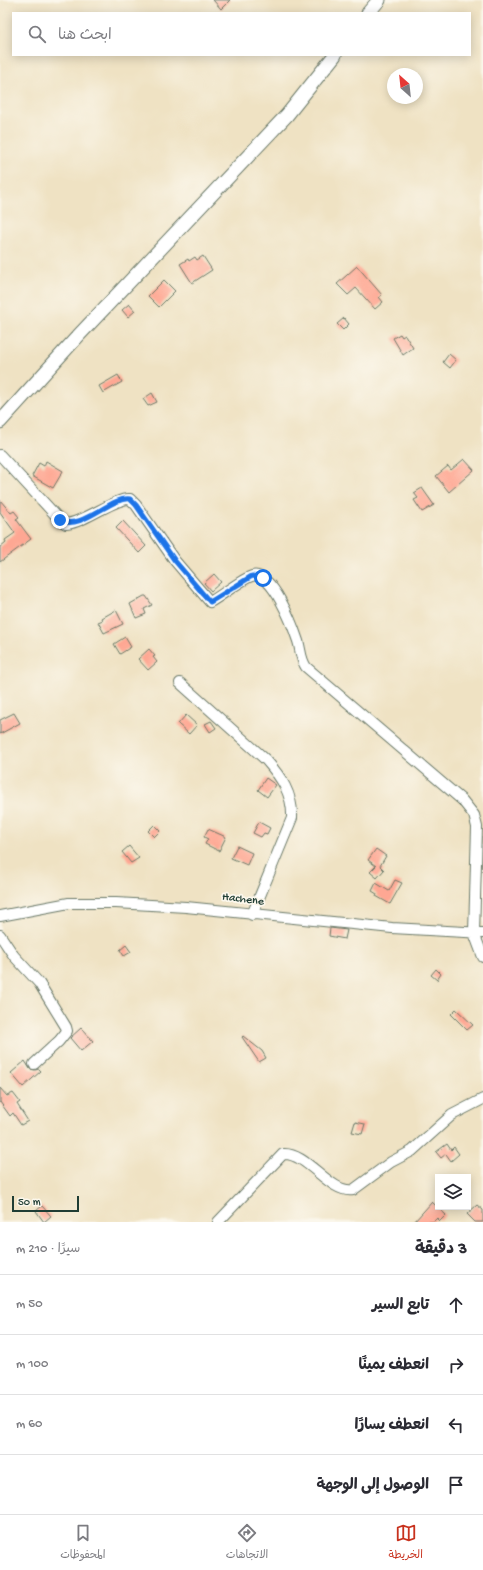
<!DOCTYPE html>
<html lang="ar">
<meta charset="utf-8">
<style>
:root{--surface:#fff;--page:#f7f7f7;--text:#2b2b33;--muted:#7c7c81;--line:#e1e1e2;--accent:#c8321e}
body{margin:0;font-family:"Gochi Hand","Playpen Sans Arabic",sans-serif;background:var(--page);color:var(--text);direction:rtl}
.controls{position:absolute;right:12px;bottom:12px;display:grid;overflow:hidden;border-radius:0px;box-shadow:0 2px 10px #0003}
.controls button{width:36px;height:36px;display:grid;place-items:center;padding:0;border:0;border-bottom:1px solid var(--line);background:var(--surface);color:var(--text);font:20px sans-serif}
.compass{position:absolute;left:387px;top:68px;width:36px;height:36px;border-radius:50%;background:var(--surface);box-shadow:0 2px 10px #0003;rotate:333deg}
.scale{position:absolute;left:12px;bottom:10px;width:67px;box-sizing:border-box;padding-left:4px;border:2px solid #1f3d34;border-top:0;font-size:11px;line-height:14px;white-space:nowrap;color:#1f3d34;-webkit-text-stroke:3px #fbf7ec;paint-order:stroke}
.stop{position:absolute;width:12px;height:12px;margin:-9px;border:3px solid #1a73e8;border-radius:50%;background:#fff}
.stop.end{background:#1a73e8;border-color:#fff;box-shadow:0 1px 4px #0008}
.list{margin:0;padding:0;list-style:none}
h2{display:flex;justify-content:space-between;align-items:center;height:52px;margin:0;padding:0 16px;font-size:17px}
h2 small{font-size:13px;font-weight:400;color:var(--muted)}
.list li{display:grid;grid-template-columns:26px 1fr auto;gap:12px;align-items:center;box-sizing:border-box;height:60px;padding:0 16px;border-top:1px solid var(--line)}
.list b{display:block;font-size:15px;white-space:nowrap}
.list em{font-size:13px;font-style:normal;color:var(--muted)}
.icon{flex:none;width:22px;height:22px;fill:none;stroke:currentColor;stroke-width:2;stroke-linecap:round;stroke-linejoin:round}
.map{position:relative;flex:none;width:483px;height:1222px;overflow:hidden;direction:ltr}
.search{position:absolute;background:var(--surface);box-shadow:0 2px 10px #0003;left:12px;right:12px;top:12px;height:44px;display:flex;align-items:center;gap:10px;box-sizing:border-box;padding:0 14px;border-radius:0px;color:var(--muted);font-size:15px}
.sheet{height:292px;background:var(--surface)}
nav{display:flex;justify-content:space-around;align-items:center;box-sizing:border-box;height:56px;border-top:1px solid var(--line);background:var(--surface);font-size:11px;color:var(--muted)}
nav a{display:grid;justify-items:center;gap:2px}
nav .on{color:var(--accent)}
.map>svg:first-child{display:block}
.building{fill:#fea793}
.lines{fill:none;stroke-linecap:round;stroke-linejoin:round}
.minor-casing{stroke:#687766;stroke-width:12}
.major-casing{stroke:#687766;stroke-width:15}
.minor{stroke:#fff;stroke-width:10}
.major{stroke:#fff;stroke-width:13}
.route{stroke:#1a73e8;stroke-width:5}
.labels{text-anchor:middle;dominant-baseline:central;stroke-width:3.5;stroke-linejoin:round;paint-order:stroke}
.street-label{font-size:12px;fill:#1f3d34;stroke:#fbf7ec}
</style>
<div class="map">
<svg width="483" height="1222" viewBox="0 0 483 1222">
<rect width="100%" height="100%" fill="#fbf7ec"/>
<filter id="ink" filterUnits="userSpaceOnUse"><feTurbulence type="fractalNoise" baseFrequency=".025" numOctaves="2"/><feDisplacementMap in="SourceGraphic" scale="8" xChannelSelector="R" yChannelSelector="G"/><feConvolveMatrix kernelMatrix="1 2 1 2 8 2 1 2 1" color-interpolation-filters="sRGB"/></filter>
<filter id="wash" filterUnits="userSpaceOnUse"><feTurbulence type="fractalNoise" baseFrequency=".012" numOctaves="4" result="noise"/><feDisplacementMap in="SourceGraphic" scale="16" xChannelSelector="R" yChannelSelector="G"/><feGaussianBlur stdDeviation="0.9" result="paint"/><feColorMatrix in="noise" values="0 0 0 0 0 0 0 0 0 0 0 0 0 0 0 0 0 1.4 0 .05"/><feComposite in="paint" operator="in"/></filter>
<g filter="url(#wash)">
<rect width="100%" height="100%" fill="#efe2c3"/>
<g id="blocks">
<path class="building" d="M213 0H230L221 9Z
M203 256 212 270 192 283 180 264 188 259 189 261 195 257 197 260Z
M357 266 382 295 379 297 383 302 375 309 356 288 348 295 337 284Z
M164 280 175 291 159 307 148 296Z
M129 304 135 311 128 317 122 310Z
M344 318 349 324 343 330 337 324Z
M400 334 402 337 405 335 413 348 403 355 393 338Z
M449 354 456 360 450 368 443 362Z
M118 375 122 382 103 393 99 386Z
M152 393 157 402 148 406 143 399Z
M464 459 474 470 449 492 436 476 448 466 451 470Z
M46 461 63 471 53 488 32 476 39 463 44 466Z
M422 488 434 505 422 512 414 500 418 498 414 493Z
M0 500 11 513 14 511 19 517 16 519 31 539 0 562V547L6 542 5 540 15 533 0 512Z
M123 521 146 546 139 553 116 528Z
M214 574 221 582 211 591 204 583Z
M144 596H146L152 605 144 609 146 614 136 618 130 604Z
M116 610 123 624 104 633 98 622 103 620 102 618Z
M125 637 131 647 120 654 114 644Z
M149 649 155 656 153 657 157 662 148 670 138 659Z
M14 713 20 723 0 734V720Z
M186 715 197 725 189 734 178 724Z
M211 721 216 728 210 732 205 724Z
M266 778 276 785 267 797 258 790Z
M259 822 270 828 267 834 264 833 261 837 253 833Z
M154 825 160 831 154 837 148 831Z
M208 829 226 837 219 851 205 844 208 839 204 837Z
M129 846 139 858 131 863 122 852Z
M237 846 252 853 247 865 231 858Z
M376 849 386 856 380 866 384 870 377 878 370 872 376 866 368 860Z
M395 880 402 883 390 904 376 896 377 894 372 891 376 883 389 891Z
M330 928 347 930 345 939 329 936Z
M126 945 131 952 124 956 120 950Z
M436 969 441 974 437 980 431 975Z
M456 1009 473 1025 467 1030 451 1014Z
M81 1028 93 1041 81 1051 70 1038Z
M243 1036 262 1051 266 1058 259 1062 242 1037Z
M25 1061 30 1069 35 1070 39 1069 41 1071 23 1087 11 1073Z
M0 1088 7 1096 13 1093 20 1102 17 1104 28 1121 21 1125 13 1113 10 1116 0 1102Z
M355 1122 365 1124 362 1134 352 1132Z
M447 1144 451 1150 454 1147 459 1154 451 1161 446 1154 441 1158 436 1152Z
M432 1202 446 1215 440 1221 437 1218 433 1222H414Z
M477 1205 483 1210V1222H475L467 1214Z
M42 1206 51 1216 44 1222 36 1211Z"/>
</g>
</g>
<g filter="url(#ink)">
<use href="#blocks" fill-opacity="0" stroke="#687766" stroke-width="1"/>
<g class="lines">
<g class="minor-casing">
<path id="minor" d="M0 455 60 520 66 524C86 522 116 497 130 499L136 505 175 561 210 602C221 596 242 579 252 576 272 570 293 626 298 641 301 650 300 658 306 667L462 800 474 815 477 827 474 933 483 957
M180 683 266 760C281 777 293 794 292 818L252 915
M0 916 69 903H116L186 907 392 928 483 933
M0 935 14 956 39 983 66 1027 67 1031 59 1041 34 1064
M218 1222 283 1154C307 1152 330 1194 353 1190L391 1162 412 1151 452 1115 483 1099"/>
</g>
<g class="major-casing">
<path id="major" d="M368 13 379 0
M0 422 79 335 287 115 335 55"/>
</g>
<use href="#minor" class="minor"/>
<use href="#major" class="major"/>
</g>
</g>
<g class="lines" filter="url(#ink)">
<path class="route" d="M60 520C81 532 111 496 130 499L136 505 175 561 210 602 252 576 263 578"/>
</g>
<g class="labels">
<g class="street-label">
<text transform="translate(243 900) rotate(7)">Hachene</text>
</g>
</g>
</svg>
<div class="controls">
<button><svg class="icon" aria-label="layers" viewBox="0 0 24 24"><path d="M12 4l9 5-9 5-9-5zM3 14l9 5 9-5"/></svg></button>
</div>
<svg class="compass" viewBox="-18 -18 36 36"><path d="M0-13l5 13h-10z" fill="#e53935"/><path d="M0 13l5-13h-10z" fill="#7c7c81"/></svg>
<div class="scale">50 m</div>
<div class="stop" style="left:263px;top:578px"></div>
<div class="stop end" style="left:60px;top:520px"></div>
<div class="search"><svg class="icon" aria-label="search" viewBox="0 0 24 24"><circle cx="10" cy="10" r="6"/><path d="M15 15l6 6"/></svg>ابحث هنا</div>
</div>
<section class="sheet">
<h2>3 دقيقة<small>سيرًا · 210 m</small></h2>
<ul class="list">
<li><svg class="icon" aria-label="ahead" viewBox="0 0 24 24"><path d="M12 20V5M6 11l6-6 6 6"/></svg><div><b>تابع السير</b></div><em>50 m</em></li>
<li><svg class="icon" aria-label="right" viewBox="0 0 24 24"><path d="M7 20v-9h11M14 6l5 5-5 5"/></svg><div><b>انعطف يمينًا</b></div><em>100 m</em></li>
<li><svg class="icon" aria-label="left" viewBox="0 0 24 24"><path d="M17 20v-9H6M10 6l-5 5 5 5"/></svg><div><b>انعطف يسارًا</b></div><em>60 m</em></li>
<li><svg class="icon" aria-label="arrive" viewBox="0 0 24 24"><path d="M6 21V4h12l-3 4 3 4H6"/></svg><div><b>الوصول إلى الوجهة</b></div></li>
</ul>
</section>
<nav>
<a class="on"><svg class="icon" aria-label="map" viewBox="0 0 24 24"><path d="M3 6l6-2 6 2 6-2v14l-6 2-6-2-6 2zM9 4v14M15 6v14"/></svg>الخريطة</a>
<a><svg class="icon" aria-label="directions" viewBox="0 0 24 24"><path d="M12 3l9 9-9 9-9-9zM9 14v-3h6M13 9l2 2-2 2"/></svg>الاتجاهات</a>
<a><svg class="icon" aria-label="saved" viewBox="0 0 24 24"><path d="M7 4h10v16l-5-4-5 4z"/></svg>المحفوظات</a>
</nav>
